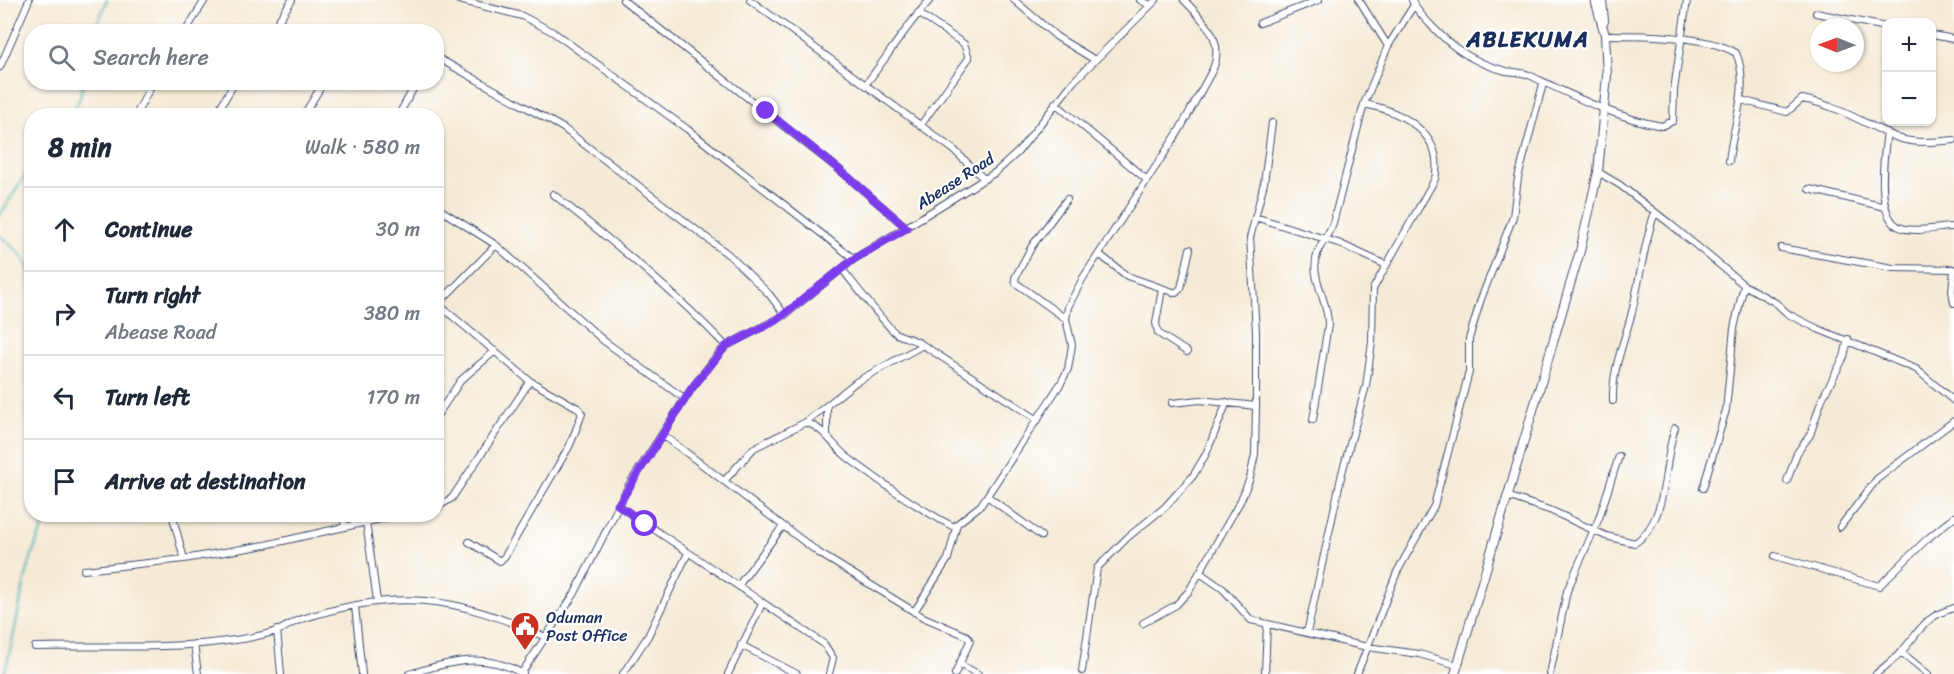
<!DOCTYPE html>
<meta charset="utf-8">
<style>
:root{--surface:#fff;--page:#f2f2f3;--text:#1f2937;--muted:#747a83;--line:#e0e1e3}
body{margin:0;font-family:Sriracha,sans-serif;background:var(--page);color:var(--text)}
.controls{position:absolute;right:18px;top:18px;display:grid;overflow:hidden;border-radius:12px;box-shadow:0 2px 4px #0004}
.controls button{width:54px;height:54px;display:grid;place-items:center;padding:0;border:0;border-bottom:2px solid var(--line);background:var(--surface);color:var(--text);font:30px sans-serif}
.compass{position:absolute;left:1810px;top:18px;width:54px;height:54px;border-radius:50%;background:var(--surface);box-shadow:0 2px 4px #0004;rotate:271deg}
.stop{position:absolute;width:18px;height:18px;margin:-14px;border:4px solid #7c3aed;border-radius:50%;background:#fff}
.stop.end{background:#7c3aed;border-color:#fff;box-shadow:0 2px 6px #0008}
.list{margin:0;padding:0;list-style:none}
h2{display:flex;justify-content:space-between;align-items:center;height:78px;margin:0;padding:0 24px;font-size:26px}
h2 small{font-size:20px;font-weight:400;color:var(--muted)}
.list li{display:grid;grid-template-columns:39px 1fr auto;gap:18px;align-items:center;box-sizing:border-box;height:84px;padding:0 24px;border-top:2px solid var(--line)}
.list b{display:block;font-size:22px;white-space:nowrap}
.list p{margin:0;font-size:20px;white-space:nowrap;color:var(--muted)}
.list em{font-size:20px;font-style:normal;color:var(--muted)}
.icon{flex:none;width:33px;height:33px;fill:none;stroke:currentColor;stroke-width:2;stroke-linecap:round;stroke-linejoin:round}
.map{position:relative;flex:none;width:1954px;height:674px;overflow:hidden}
.search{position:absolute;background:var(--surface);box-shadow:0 2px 4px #0004;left:24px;top:24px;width:420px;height:66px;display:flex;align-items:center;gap:15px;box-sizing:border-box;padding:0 21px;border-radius:24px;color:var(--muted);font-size:22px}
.panel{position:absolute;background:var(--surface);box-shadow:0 2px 4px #0004;left:24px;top:108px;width:420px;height:414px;border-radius:24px}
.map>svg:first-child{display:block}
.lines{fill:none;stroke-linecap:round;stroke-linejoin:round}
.stream{stroke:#40b0bc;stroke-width:2}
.minor-casing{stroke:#3c4b70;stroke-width:8}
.tertiary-casing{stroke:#3c4b70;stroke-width:10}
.minor{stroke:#fff;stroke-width:6}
.tertiary{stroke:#fff;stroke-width:8}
.route{stroke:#7c3aed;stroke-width:8}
.labels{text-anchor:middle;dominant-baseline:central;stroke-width:4.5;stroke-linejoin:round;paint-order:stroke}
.street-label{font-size:16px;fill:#1b2f5e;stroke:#fff}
.poi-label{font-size:16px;fill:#1b2f5e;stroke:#fff;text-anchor:start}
.district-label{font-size:22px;font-weight:bold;letter-spacing:1.5px;fill:#1b2f5e;stroke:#fff}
</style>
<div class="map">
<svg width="1954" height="674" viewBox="0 0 1954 674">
<rect width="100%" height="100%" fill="#fff"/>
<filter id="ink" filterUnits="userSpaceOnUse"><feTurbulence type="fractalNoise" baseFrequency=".0167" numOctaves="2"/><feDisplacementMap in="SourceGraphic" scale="12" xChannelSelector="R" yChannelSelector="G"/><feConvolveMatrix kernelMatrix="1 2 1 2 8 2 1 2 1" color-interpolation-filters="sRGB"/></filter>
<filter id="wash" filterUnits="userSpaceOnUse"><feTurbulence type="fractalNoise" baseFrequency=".008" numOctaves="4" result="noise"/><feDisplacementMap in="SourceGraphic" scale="24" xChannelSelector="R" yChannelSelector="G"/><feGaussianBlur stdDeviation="1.35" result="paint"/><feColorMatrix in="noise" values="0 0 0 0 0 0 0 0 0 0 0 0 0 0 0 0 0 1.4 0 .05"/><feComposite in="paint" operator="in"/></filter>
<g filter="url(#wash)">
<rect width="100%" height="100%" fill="#f5ead6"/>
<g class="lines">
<path class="stream" d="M94 32 107 0
M70 116 80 98 83 82
M0 215 32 164
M0 236C16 248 28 259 32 280
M4 674C21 618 20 567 50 514"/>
</g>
</g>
<g filter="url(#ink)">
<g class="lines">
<g class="minor-casing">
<path id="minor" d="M459 0 522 16 553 32 687 129 854 259
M623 0 841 171 907 228
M750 0 954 150 984 179
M1014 0 1057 37 1095 60
M1140 0 1150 5
M1359 0 1388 46
M1412 0C1417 14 1447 42 1459 50 1473 60 1490 67 1506 71 1513 72 1522 72 1529 75 1569 94 1618 119 1662 126L1673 121 1674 90 1687 0
M918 13 964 44 969 58 920 126
M1816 13 1886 27
M1260 23 1319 0
M185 32 205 0
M271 32 292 0
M1605 35C1640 35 1707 35 1736 53 1751 87 1732 127 1729 161
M1932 35 1954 39
M436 57 563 128 729 255 769 294 785 315
M0 67 29 0
M866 84C888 56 906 26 930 0
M1741 100 1787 112 1802 99C1838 105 1866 125 1898 138 1915 144 1936 142 1954 140
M1055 103 1147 180
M138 111 153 82
M215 116 235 82
M303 116 324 82
M398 116 417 82
M1887 132C1884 154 1874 220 1902 228 1917 233 1939 227 1954 227
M1598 172 1620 185 1669 223 1744 285 1776 303 1788 314 1818 329 1916 369 1954 401
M1809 189 1885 207
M553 194C613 242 673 290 726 346
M436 207 496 245 604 341 685 399
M1255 217 1338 243 1384 264
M1781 248 1893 268 1954 269
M1099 254 1127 276 1176 293 1181 288 1190 249
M1954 270 1952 291 1954 303
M1162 289 1156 323 1158 333 1187 352
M438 304 530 381 578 408 582 414 570 445 505 556 500 561 469 542
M436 306 496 245
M1066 319 1016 283 1015 278 1032 246 1067 199
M923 345 1038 420
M1613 401C1612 370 1623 345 1631 316 1640 281 1643 246 1655 212
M1172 403 1200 400 1256 406
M436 417 461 380 495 351
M1313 420 1328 325C1329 300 1308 277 1318 252 1322 242 1329 234 1333 223L1364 104 1388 46 1414 5
M806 422C825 429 832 445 847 457 882 483 917 508 956 528
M663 435 819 553 923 617 967 636 970 641 955 674
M827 435V407
M725 480 754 448 806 422 856 382 923 345C914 339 906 338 897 334 891 332 850 279 842 269
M1787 481 1797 453 1810 435 1822 399 1844 357 1848 339
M1703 488 1726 410 1734 328 1744 285
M987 496 1041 536
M1507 496 1552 511 1606 536 1635 543C1670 519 1662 464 1675 428
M618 505 824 644 833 658 829 674
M436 508 452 498 530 381
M172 514 184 559
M343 514 345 527
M366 522 377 601
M1840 527 1877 479 1954 421
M1775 556 1879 586 1927 539 1954 517
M84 570 184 559 265 545 402 514
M1200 573 1223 589 1251 620 1367 647 1419 654 1457 665
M738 586 783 526
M355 606 362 674
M914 612 948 559 957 524 981 505 1061 383 1068 369 1072 345 1066 319 1068 307 1083 278 1179 131 1213 69C1225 39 1204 21 1184 0
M1143 623 1176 605 1189 591 1241 500 1250 478 1255 454 1256 406V331L1250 238 1264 183 1272 123
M277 630 281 674
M1307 633 1342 473 1366 386 1372 342 1373 289 1435 179C1445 134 1402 111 1364 104
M194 644 198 674
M741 645 797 674
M35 647C99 645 165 650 227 641 244 639 261 636 277 631 285 628 293 622 302 619 397 588 455 596 545 637
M1901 652 1928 674
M959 664 978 674
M1082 671 1097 568 1128 537 1165 507 1193 476 1206 454 1227 402
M409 674C450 662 484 651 523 674
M521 674 575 593 629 485 692 388 716 357 726 346 785 315 854 259 996 172 1018 152 1074 81 1156 0
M623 674 648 636 688 553
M728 674 762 604
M1265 674 1267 624
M1357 674 1397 572 1434 506 1469 372V339L1481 299 1513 217 1518 178 1543 84
M1550 674 1567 591 1599 518 1619 456
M1876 674C1884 667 1894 660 1901 652 1922 630 1921 618 1954 608"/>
</g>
<g class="tertiary-casing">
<path id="tertiary" d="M1602 0 1604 21
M1455 674 1580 251 1598 172 1607 75 1605 35 1595 0"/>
</g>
<use href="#minor" class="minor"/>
<use href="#tertiary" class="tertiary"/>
</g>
</g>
<g class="lines" filter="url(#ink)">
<path class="route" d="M645 524 618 505 692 388 726 346 777 320 854 259 907 228 841 171 766 111"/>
</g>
<defs>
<g id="civic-pin" transform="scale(1.5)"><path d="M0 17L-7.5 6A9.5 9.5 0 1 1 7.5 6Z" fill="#c8321e" stroke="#fff"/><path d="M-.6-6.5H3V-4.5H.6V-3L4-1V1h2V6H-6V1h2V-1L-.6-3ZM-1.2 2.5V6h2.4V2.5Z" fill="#fff"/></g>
</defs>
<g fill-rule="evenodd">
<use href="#civic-pin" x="525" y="626"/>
</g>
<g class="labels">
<g class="street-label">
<text transform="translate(955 181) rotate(-33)">Abease Road</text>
</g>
<g class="poi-label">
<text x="546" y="617">Oduman<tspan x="546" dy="18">Post Office</tspan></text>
</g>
<g class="district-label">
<text x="1528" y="39">ABLEKUMA</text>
</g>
</g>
</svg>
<div class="controls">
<button>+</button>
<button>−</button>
</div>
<svg class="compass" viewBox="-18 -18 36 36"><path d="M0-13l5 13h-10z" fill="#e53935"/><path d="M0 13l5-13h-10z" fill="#747a83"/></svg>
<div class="stop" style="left:645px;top:524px"></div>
<div class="stop end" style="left:766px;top:111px"></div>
<div class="search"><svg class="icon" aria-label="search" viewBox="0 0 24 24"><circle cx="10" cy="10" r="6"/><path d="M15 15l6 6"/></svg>Search here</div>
<section class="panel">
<h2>8 min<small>Walk · 580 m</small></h2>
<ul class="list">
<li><svg class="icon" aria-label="ahead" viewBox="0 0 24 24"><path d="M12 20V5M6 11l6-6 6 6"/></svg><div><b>Continue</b></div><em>30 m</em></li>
<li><svg class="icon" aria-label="right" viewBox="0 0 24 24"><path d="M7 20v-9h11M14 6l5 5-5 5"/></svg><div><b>Turn right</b><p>Abease Road</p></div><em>380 m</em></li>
<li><svg class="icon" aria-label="left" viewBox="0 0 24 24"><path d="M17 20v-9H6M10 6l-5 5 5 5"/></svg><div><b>Turn left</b></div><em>170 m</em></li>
<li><svg class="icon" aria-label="arrive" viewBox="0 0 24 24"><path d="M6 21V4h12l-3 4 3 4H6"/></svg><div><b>Arrive at destination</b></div></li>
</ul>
</section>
</div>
